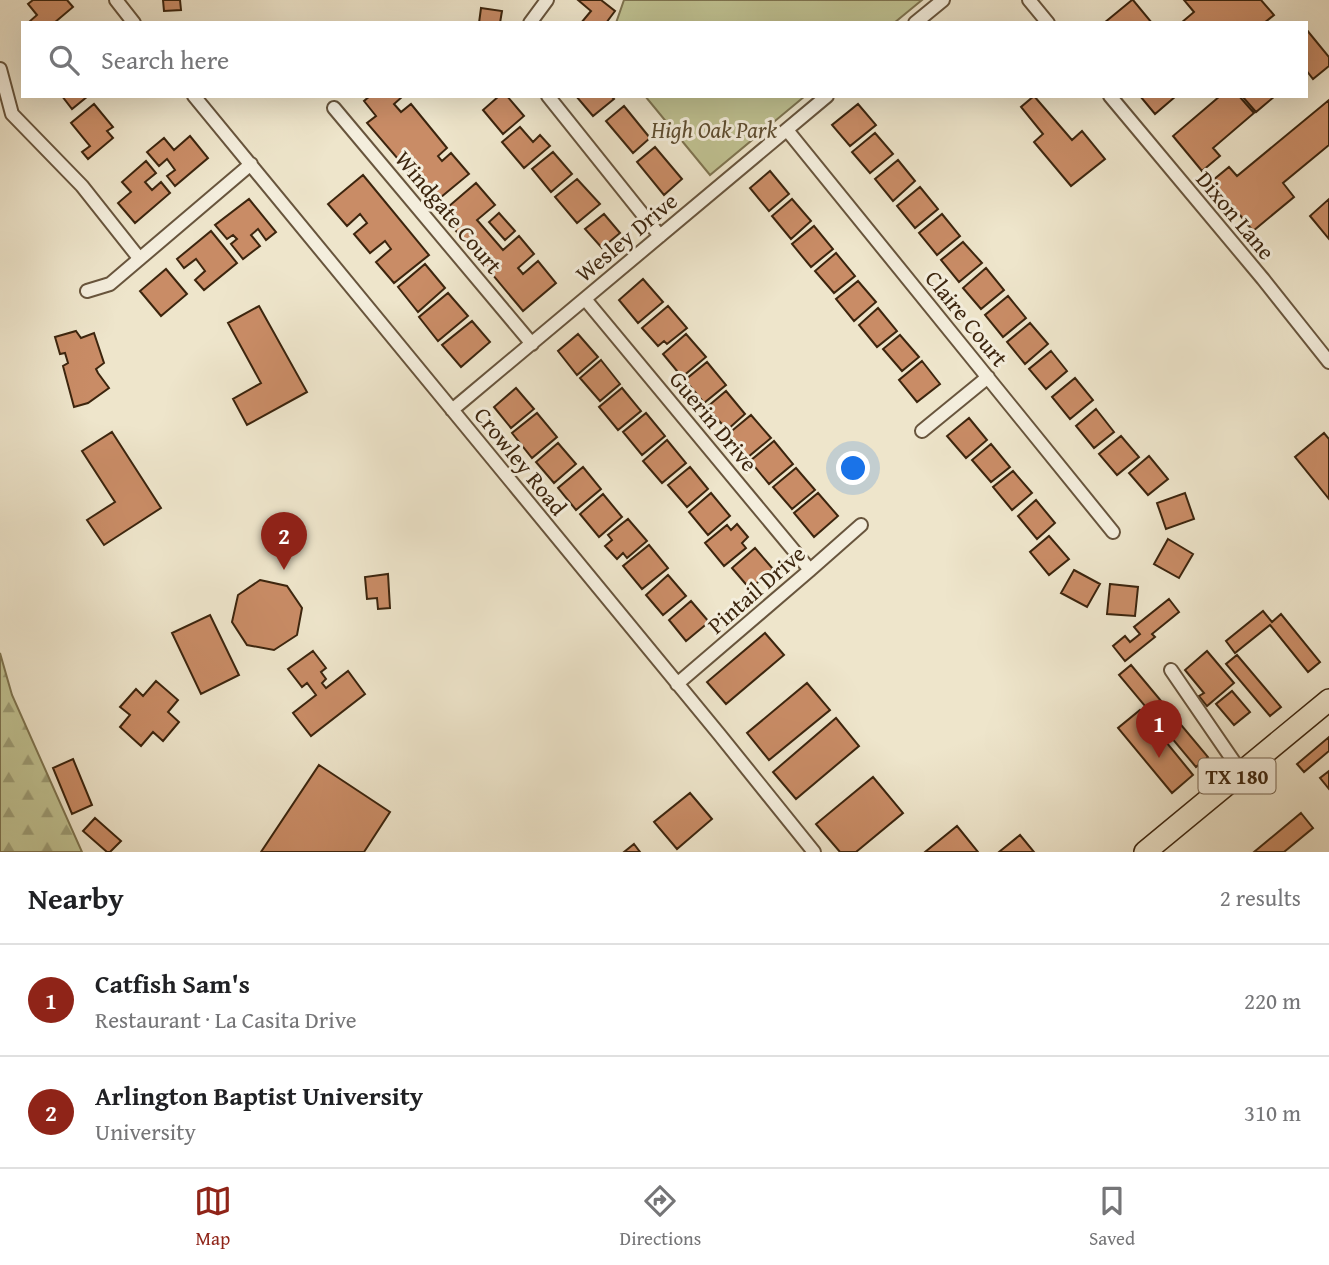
<!DOCTYPE html>
<meta charset="utf-8">
<style>
:root{--surface:#fff;--page:#f2f2f2;--text:#202124;--muted:#757577;--line:#e0e0e0;--accent:#8f2418}
body{margin:0;font-family:"Gentium Book Plus",serif;background:var(--page);color:var(--text)}
.you{position:absolute;left:854px;top:469px;width:24px;height:24px;margin:-18px;border:5px solid #fff;border-radius:50%;background:#1a73e8;box-shadow:0 0 0 10px #1a73e833}
.badge{display:grid;place-items:center;width:46px;height:46px;border-radius:50%;background:var(--accent);color:#fff;font-size:23px;font-weight:700}
.pin{position:absolute;translate:-50% -58px;filter:drop-shadow(0 2px 4px #0008)}
.pin::after{content:'';position:absolute;top:37px;width:24px;height:21px;background:inherit;clip-path:polygon(0 0,100% 0,50% 100%)}
.list{margin:0;padding:0;list-style:none}
h2{display:flex;justify-content:space-between;align-items:center;height:91px;margin:0;padding:0 28px;font-size:30px}
h2 small{font-size:23px;font-weight:400;color:var(--muted)}
.list li{display:grid;grid-template-columns:46px 1fr auto;gap:21px;align-items:center;box-sizing:border-box;height:112px;padding:0 28px;border-top:2px solid var(--line)}
.list b{display:block;font-size:26px;white-space:nowrap}
.list p{margin:0;font-size:23px;white-space:nowrap;color:var(--muted)}
.list em{font-size:23px;font-style:normal;color:var(--muted)}
.icon{flex:none;width:38px;height:38px;fill:none;stroke:currentColor;stroke-width:2;stroke-linecap:round;stroke-linejoin:round}
.map{position:relative;flex:none;width:1329px;height:852px;overflow:hidden}
.search{position:absolute;background:var(--surface);box-shadow:0 7px 28px #0002;left:21px;right:21px;top:21px;height:77px;display:flex;align-items:center;gap:18px;box-sizing:border-box;padding:0 24px;border-radius:0px;color:var(--muted);font-size:26px}
.sheet{height:315px;background:var(--surface)}
nav{display:flex;justify-content:space-around;align-items:center;box-sizing:border-box;height:98px;border-top:2px solid var(--line);background:var(--surface);font-size:19px;color:var(--muted)}
nav a{display:grid;justify-items:center;gap:4px}
nav .on{color:var(--accent)}
.map>svg:first-child{display:block}
.green{fill:#c0c292;stroke:#7e7450;stroke-width:2}
.forest{fill:url(#forest-firs);stroke:#7e7450;stroke-width:2}
.building{fill:#c98c66;stroke:#3c250e;stroke-width:2}
.lines{fill:none;stroke-linecap:round;stroke-linejoin:round}
.minor-casing{stroke:#68553d;stroke-width:16}
.primary-casing{stroke:#3c250e;stroke-width:24}
.minor{stroke:#f4eedd;stroke-width:12}
.primary{stroke:#eee5cb;stroke-width:21}
.labels{text-anchor:middle;dominant-baseline:central;stroke-width:6;stroke-linejoin:round;paint-order:stroke}
.shield{fill:#f4eedd;stroke:#73614c;stroke-width:2}
.shield-label{font-size:21px;font-weight:bold;fill:#3c250e}
.park-label{font-size:23px;font-style:italic;fill:#5d4c2f;stroke:#f4eedd}
.street-label{font-size:23px;fill:#3c250e;stroke:#f4eedd}
</style>
<div class="map">
<svg width="1329" height="852" viewBox="0 0 1329 852">
<defs>
<pattern id="forest-firs" width="22" height="20" patternUnits="userSpaceOnUse" patternTransform="scale(1.75)"><rect width="22" height="20" fill="#c0c292"/><path d="M5 1l3.5 6h-7zM16 11l3.5 6h-7z" fill="#9d9d76"/></pattern>
</defs>
<rect width="100%" height="100%" fill="#eee5cb"/>
<filter id="stains"><feTurbulence type="fractalNoise" baseFrequency=".00286" numOctaves="4"/><feColorMatrix values="0 0 0 0 .2 0 0 0 0 .09 0 0 0 0 .02 0 0 0 .5 -.17"/></filter>
<radialGradient id="worn" r=".72"><stop offset=".6" stop-color="#630" stop-opacity="0"/><stop offset="1" stop-color="#630" stop-opacity=".3"/></radialGradient>
<path class="green" d="M624 0H922L894 23H616Z
M645 96H805L710 175Z"/>
<path class="forest" d="M0 653 12 695 82 852H0Z"/>
<path class="building" d="M33 0H67L73 7 54 23H30L29 22 37 15 28 4Z
M163 0H180L181 10 164 11Z
M578 0H601L615 11 606 23H581L591 11Z
M1133 0 1152 23H1104L1132 0Z
M1184 0H1261L1274 15 1264 23H1181L1194 12Z
M481 8 502 11 500 23H479Z
M1306 29 1329 57V66L1313 79 1306 70Z
M62 96H88L72 109Z
M370 96H403L394 104 401 112 411 104 447 148 438 156 442 161 451 153 469 174 435 202 367 123 376 116 364 101Z
M499 96H507L524 116 503 134 483 110Z
M576 96H611L614 99 593 116Z
M1034 96 1072 140 1082 131 1105 159 1071 186 1034 142 1043 134 1021 107Z
M1140 96H1176L1155 114Z
M1220 96H1239L1254 113 1213 148 1220 156 1202 171 1173 136Z
M1242 96H1275L1256 112Z
M1329 100V145L1283 183 1294 197 1253 231 1212 181 1229 167 1237 176Z
M94 104 113 127 107 131 113 138 88 159 82 152 90 146 71 123Z
M858 104 876 125 850 146 832 125Z
M624 106 650 138 633 153 606 121Z
M520 127 533 142 540 135 550 146 524 168 502 142Z
M875 133 893 154 870 173 852 152Z
M190 136 208 158 175 186 167 176 175 170 167 159 159 166 147 152 164 138 174 150Z
M655 147 682 179 664 195 637 162Z
M553 152 572 174 551 192 532 169Z
M898 160 915 181 893 201 875 179Z
M146 161 156 173 145 182 152 190 161 182 170 193 135 223 118 203 131 192 122 182Z
M770 171 789 194 769 211 750 188Z
M363 175 429 255 394 283 376 262 391 249 385 241 370 253 354 234 367 223 360 214 347 226 328 204Z
M577 179 600 204 577 223 555 197Z
M476 183 495 205 477 220 503 250 519 236 534 254 518 268 523 274 538 261 556 283 523 311 441 213Z
M920 187 938 209 915 228 897 206Z
M249 199 276 232 266 240 258 229 251 235 260 246 243 259 231 244 237 239 233 235 227 239 215 225Z
M792 199 811 221 791 239 772 216Z
M1329 199V239L1310 216Z
M499 213 515 231 505 240 489 222Z
M604 214 620 233 602 248 585 229Z
M942 214 960 236 937 255 919 233Z
M814 226 833 249 811 267 792 244Z
M211 231 237 263 204 290 195 280 205 271 196 259 184 268 177 259Z
M963 242 982 263 959 282 941 260Z
M836 253 855 276 834 293 815 271Z
M425 264 445 288 418 312 398 287Z
M986 268 1004 290 981 309 963 288Z
M166 269 187 294 161 316 140 291Z
M643 279 663 302 638 323 619 300Z
M858 281 876 302 854 321 836 299Z
M448 293 468 316 438 341 419 317Z
M1008 296 1026 318 1003 337 985 315Z
M259 306 307 392 247 425 233 399 261 383 228 323Z
M668 306 687 328 667 344 664 341 658 346 642 328Z
M878 308 897 331 877 347 859 325Z
M472 321 490 342 461 367 442 345Z
M1030 323 1048 344 1025 364 1007 342Z
M76 331 81 338 94 333 104 363 96 369 98 373 109 388 88 403 74 407 63 366 68 363 65 353 60 354 55 337Z
M578 334 598 357 577 375 558 351Z
M686 334 706 357 682 377 663 354Z
M900 335 919 357 902 371 883 349Z
M1051 351 1067 371 1046 389 1029 369Z
M601 360 620 384 600 401 580 378Z
M922 361 940 384 917 402 899 380Z
M707 362 726 385 704 403 685 380Z
M1075 378 1093 400 1070 419 1052 397Z
M516 388 534 409 511 428 494 407Z
M622 388 641 411 618 430 599 407Z
M726 391 745 414 727 430 707 407Z
M1096 409 1114 432 1094 448 1076 426Z
M537 413 557 437 532 458 512 433Z
M646 413 665 436 642 455 623 432Z
M751 415 771 438 748 457 728 434Z
M969 418 987 440 966 458 947 436Z
M112 432 161 508 104 545 87 520 115 502 82 451Z
M1324 433 1329 439V499L1295 457Z
M1121 436 1139 457 1117 475 1099 454Z
M667 440 686 463 662 483 643 461Z
M774 441 793 464 769 484 750 461Z
M558 443 576 464 554 483 536 462Z
M991 444 1010 467 991 482 972 460Z
M1149 456 1168 479 1148 495 1129 473Z
M583 467 601 489 576 510 558 488Z
M690 467 708 489 687 507 668 485Z
M796 468 815 490 792 509 773 487Z
M1013 471 1032 493 1012 510 993 487Z
M711 493 730 516 708 535 689 512Z
M818 493 838 516 814 537 794 513Z
M1185 493 1194 519 1166 529 1157 503Z
M603 494 622 517 599 537 580 514Z
M1036 500 1055 523 1037 539 1018 516Z
M628 519 647 541 627 558 623 553 617 559 605 546 612 540 608 535Z
M737 524 748 537 742 543 746 548 724 566 705 543 727 525 731 530Z
M1049 536 1069 559 1049 575 1030 552Z
M1168 539 1193 554 1179 578 1154 564Z
M649 545 668 568 642 589 623 566Z
M755 548 773 569 750 589 732 568Z
M1074 570 1100 584 1087 607 1061 593Z
M388 574 390 608 378 609 377 598 367 599 365 577Z
M668 575 686 596 663 615 646 595Z
M260 580 287 586 302 608 297 635 274 650 247 645 232 622 238 595Z
M1110 584 1138 587 1135 616 1107 614Z
M1169 599 1179 612 1152 634 1155 637 1125 661 1113 646 1125 636 1130 642 1140 634 1134 627Z
M691 601 709 622 686 641 669 620Z
M1263 611 1272 622 1281 614 1320 662 1308 672 1270 625 1235 653 1226 641Z
M210 615 239 675 201 694 172 633Z
M765 633 784 655 726 704 707 682Z
M313 651 326 668 321 672 326 679 322 683 326 688 348 671 365 694 311 736 293 713 316 695 307 683 302 687 288 669Z
M1207 651 1234 683 1207 706 1199 696 1204 693 1185 670Z
M1237 655 1281 707 1270 716 1226 664Z
M1131 665 1208 757 1196 767 1119 675Z
M156 681 178 700 168 712 179 722 163 741 153 732 141 746 120 727 130 715 120 707 136 689 143 696Z
M807 683 830 710 769 760 747 733Z
M1232 691 1250 712 1234 725 1216 704Z
M1140 710 1193 775 1172 793 1118 728Z
M836 718 859 746 796 799 773 772Z
M1329 737V751L1304 772 1297 764Z
M73 759 92 805 72 814 53 768Z
M319 765 390 812 364 852H261Z
M1329 771V789L1320 778Z
M873 777 903 813 856 852H840L816 824Z
M690 793 712 819 677 849 654 822Z
M1301 813 1313 828 1284 852H1254Z
M95 818 121 841 110 852H107L83 831Z
M957 826 978 852H925Z
M1020 835 1034 852H999Z
M634 844 640 852H624Z"/>
<g class="lines">
<g class="minor-casing">
<path id="minor" d="M116 0 134 23
M1029 0 1048 23
M530 23 547 0
M915 23 943 0
M0 69 12 114 82 186 139 258
M194 96 719 734 814 852
M548 96 660 236
M1110 96 1263 279 1329 362
M334 108 532 344
M787 130 1113 532
M87 291 110 284 251 164
M585 299 810 570
M452 410 827 96
M922 431 988 377
M1171 670 1241 772
M677 684 810 570 861 525"/>
</g>
<g class="primary-casing">
<path id="primary" d="M1145 852 1329 700"/>
</g>
<use href="#minor" class="minor"/>
<use href="#primary" class="primary"/>
</g>
<g class="labels">
<rect class="shield" x="1198.5" y="758.5" width="77" height="35" rx="5"/>
<g class="shield-label">
<text x="1237" y="776">TX 180</text>
</g>
<g class="park-label">
<text x="714" y="129">High Oak Park</text>
</g>
<g class="street-label">
<text transform="translate(449 212) rotate(50)">Windgate Court</text>
<text transform="translate(1236 215) rotate(50)">Dixon Lane</text>
<text transform="translate(626 237) rotate(-40)">Wesley Drive</text>
<text transform="translate(967 318) rotate(51)">Claire Court</text>
<text transform="translate(714 421) rotate(50)">Guerin Drive</text>
<text transform="translate(521 461) rotate(51)">Crowley Road</text>
<text transform="translate(756 589) rotate(-41)">Pintail Drive</text>
</g>
</g>
<rect width="100%" height="100%" filter="url(#stains)"/>
<rect width="100%" height="100%" fill="url(#worn)"/>
</svg>
<div class="you"></div>
<div class="pin badge" style="left:1159px;top:758px">1</div>
<div class="pin badge" style="left:284px;top:570px">2</div>
<div class="search"><svg class="icon" aria-label="search" viewBox="0 0 24 24"><circle cx="10" cy="10" r="6"/><path d="M15 15l6 6"/></svg>Search here</div>
</div>
<section class="sheet">
<h2>Nearby<small>2 results</small></h2>
<ul class="list">
<li><span class="badge">1</span><div><b>Catfish Sam's</b><p>Restaurant · La Casita Drive</p></div><em>220 m</em></li>
<li><span class="badge">2</span><div><b>Arlington Baptist University</b><p>University</p></div><em>310 m</em></li>
</ul>
</section>
<nav>
<a class="on"><svg class="icon" aria-label="map" viewBox="0 0 24 24"><path d="M3 6l6-2 6 2 6-2v14l-6 2-6-2-6 2zM9 4v14M15 6v14"/></svg>Map</a>
<a><svg class="icon" aria-label="directions" viewBox="0 0 24 24"><path d="M12 3l9 9-9 9-9-9zM9 14v-3h6M13 9l2 2-2 2"/></svg>Directions</a>
<a><svg class="icon" aria-label="saved" viewBox="0 0 24 24"><path d="M7 4h10v16l-5-4-5 4z"/></svg>Saved</a>
</nav>
